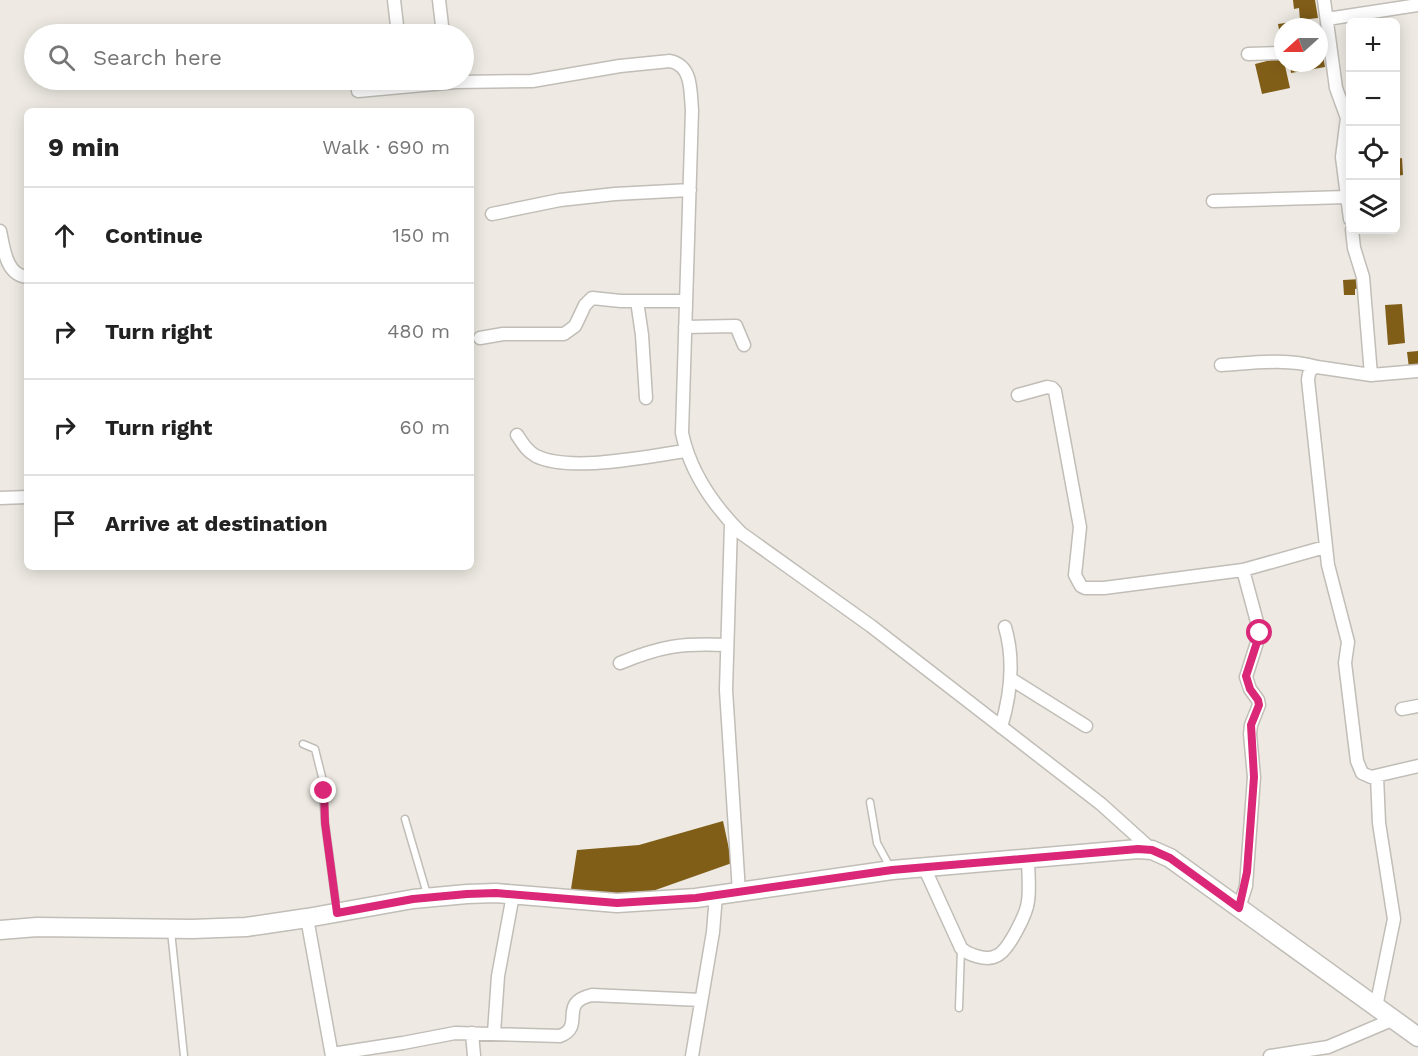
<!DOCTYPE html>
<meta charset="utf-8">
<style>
:root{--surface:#fff;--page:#f2f2f2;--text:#222;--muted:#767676;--line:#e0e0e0}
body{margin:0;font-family:"Work Sans",sans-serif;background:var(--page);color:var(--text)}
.controls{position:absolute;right:18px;top:18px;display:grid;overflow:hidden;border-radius:9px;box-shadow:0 3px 15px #0003}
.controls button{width:54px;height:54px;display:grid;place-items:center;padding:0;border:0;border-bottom:2px solid var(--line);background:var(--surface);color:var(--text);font:30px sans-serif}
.compass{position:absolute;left:1274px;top:18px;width:54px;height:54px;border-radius:50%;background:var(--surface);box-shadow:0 3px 15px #0003;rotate:249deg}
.stop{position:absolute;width:18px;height:18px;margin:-14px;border:4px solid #db2777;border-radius:50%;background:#fff}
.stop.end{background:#db2777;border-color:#fff;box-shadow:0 2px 6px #0008}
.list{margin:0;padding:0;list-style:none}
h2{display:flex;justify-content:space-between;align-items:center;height:78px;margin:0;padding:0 24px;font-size:26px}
h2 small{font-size:20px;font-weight:400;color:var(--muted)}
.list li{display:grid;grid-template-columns:39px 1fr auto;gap:18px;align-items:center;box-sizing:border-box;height:96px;padding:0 24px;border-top:2px solid var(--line)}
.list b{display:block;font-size:22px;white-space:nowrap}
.list em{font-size:20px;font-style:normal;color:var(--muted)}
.icon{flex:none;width:33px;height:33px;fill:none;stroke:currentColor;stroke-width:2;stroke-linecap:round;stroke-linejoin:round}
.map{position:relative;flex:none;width:1418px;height:1056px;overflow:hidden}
.search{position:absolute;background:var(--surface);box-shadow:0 3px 15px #0003;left:24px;top:24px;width:450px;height:66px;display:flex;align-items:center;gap:15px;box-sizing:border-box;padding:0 21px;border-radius:33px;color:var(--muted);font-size:22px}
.panel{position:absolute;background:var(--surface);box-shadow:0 3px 15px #0003;left:24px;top:108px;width:450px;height:462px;border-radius:9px}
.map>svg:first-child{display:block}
.building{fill:#815e18}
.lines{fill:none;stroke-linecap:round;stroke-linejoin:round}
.service-casing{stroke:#c1bdb7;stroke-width:9}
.minor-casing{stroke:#c1bdb7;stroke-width:15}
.secondary-casing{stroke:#c1bdb7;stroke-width:21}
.service{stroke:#fff;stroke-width:6}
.minor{stroke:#fff;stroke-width:12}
.secondary{stroke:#fff;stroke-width:18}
.route{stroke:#db2777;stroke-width:8}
</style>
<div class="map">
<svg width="1418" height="1056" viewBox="0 0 1418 1056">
<rect width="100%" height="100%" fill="#eeeae3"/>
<path class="building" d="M1293 0H1315L1318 18 1300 20 1299 8 1294 9Z
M1292 22 1293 27H1283L1282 47 1278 24Z
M1323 55 1325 67 1291 73 1290 63H1319V56Z
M1283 57 1290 88 1262 94 1255 64Z
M1402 158 1403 175 1396 176V159Z
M1361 279V288L1355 289V295H1344L1343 280Z
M1402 304 1405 343 1388 345 1385 305Z
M1418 351V367L1409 368 1407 352Z
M723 821 732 863 630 899 571 889 577 850 639 845Z"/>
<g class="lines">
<g class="service-casing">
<path id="service" d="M303 744 315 749 322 777 325 823 337 912
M870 802 877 843 890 867
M405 819 427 894
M171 931 184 1056
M959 1008 961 949"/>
</g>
<g class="minor-casing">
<path id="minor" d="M394 0 398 34
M439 0 443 34
M1324 0 1336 88 1347 118 1342 157 1350 219
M1327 19 1418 5
M1248 54 1283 53
M358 91 456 82 532 81 620 66 670 61C693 66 690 91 692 110L682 433C690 471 714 506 741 533L871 626 1101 804 1152 850
M1213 201 1347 197
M492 214 560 200 615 194 690 190
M1352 230 1354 248 1363 277 1371 375
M0 231C4 249 6 275 27 277
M637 301 642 335 646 398
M685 327 736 326 744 345
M480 338 503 334H564L575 326 585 305 592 298 621 301H686
M1221 365C1253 363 1286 358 1317 367
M1418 371 1371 375 1317 367C1309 369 1309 373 1308 380L1328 565 1348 642 1345 663 1357 761 1362 773 1371 777 1418 766
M1018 395 1047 387 1052 388 1055 391 1080 527 1075 575 1081 586 1085 588H1104L1243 570 1325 547
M517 435C523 444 527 451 536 456 571 473 648 456 686 451
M0 498 27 497
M731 524 726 690 739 892
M620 663C661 646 682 643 726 645
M1011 679 1086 726
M1402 709 1418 706
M1001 727C1011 694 1015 661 1005 627
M924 867 961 948C968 955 987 961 996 956 1008 952 1027 913 1028 901 1030 887 1028 872 1028 858
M1239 908 1246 886 1247 872 1254 777 1250 734 1251 725 1259 705 1258 700 1250 689 1246 677 1260 633 1243 570
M307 918 332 1056
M1376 1007 1394 919 1379 823 1377 776
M472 1033 474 1056
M494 1033 498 976 513 895
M332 1054 403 1043 455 1033 560 1036C586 1026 557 1003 592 995L701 1000
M692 1056 713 932 716 895
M1270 1056 1328 1047 1394 1019"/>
</g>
<g class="secondary-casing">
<path id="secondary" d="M0 930 37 927 192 929 246 927 307 918 413 899 467 894 496 893 617 903 696 898 892 870 1138 849 1152 850 1170 858 1418 1037"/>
</g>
<use href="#service" class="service"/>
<use href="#minor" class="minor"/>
<use href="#secondary" class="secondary"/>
</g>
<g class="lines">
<path class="route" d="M324 791 325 823 337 913 413 899 467 894 496 893 617 903 696 898 892 870 1138 849 1152 850 1170 858 1239 908 1247 872 1254 777 1251 725 1259 705 1258 700 1250 689 1246 676 1260 633"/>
</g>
</svg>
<div class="controls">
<button>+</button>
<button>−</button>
<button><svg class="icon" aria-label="locate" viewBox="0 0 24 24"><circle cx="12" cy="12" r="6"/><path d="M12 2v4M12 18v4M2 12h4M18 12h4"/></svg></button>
<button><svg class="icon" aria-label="layers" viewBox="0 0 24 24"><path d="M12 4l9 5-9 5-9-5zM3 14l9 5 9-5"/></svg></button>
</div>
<svg class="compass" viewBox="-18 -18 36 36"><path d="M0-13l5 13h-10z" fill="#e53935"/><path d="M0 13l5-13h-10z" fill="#767676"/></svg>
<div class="stop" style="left:1260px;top:633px"></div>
<div class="stop end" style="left:324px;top:791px"></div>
<div class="search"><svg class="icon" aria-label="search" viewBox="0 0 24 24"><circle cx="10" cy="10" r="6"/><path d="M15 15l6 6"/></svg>Search here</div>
<section class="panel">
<h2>9 min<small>Walk · 690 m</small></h2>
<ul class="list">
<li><svg class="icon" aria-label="ahead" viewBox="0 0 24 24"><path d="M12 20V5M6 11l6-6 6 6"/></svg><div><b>Continue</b></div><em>150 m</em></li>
<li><svg class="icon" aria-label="right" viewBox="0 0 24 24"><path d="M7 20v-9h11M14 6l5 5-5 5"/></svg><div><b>Turn right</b></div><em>480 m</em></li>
<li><svg class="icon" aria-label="right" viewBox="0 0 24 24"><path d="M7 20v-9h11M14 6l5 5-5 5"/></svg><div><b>Turn right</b></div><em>60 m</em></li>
<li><svg class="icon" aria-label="arrive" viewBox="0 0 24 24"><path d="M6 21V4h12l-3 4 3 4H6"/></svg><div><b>Arrive at destination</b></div></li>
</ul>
</section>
</div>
